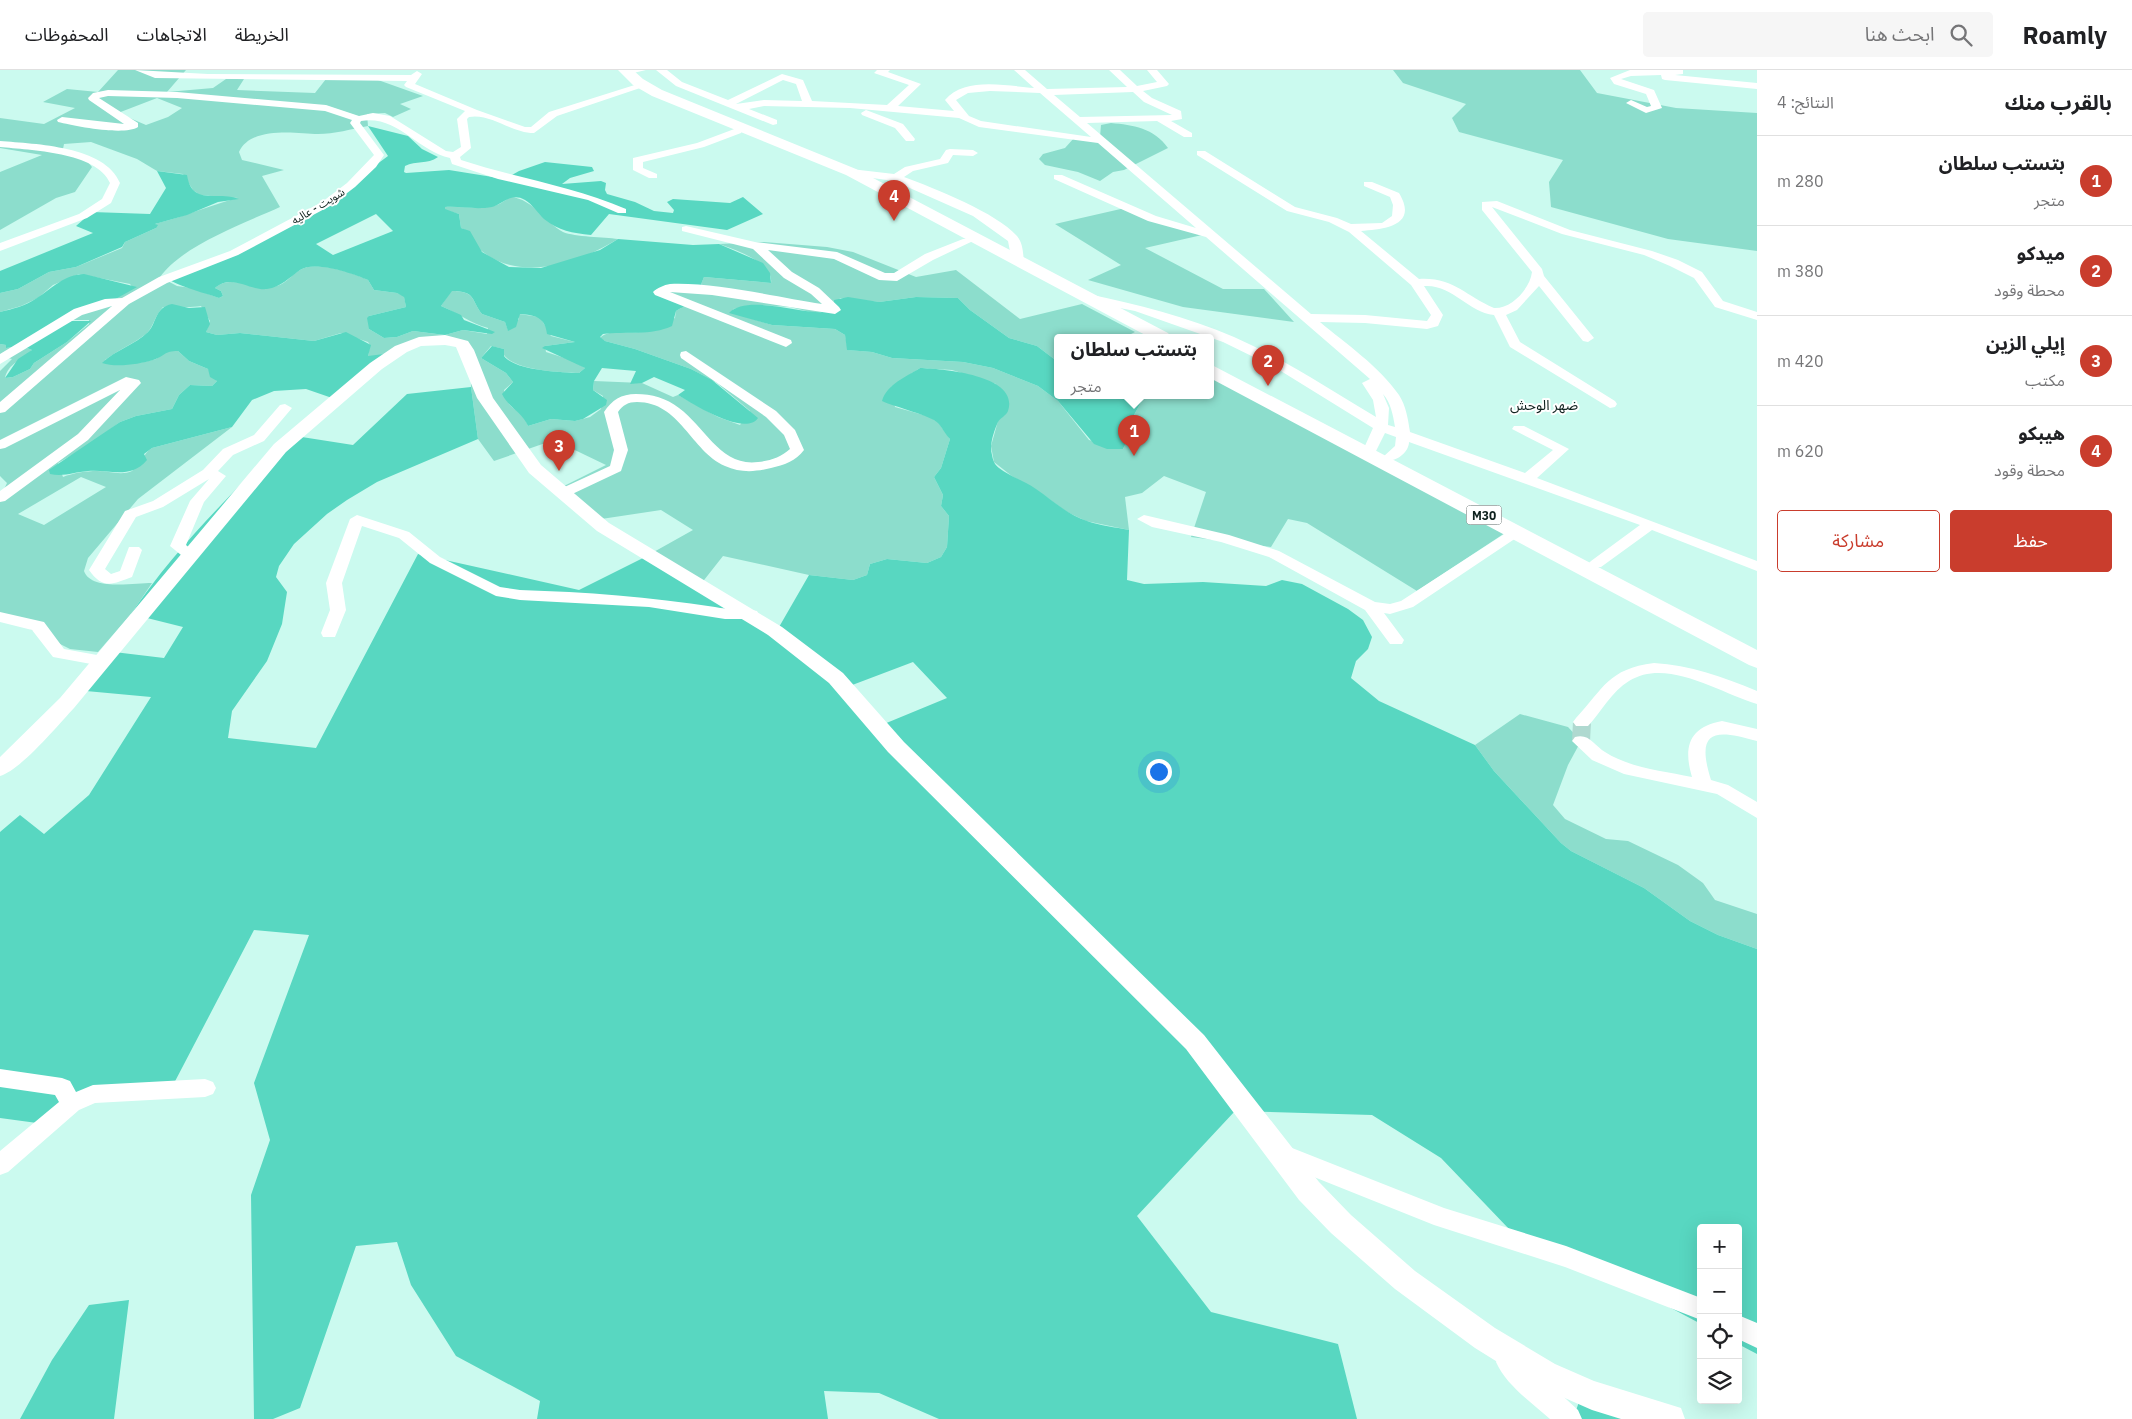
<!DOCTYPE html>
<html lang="ar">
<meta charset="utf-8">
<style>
:root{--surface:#fff;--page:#f6f6f6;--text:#202124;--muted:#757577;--line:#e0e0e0;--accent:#c93d2d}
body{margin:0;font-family:"IBM Plex Sans","Noto Sans Arabic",sans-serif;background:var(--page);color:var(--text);direction:rtl}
.controls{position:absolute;right:15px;bottom:15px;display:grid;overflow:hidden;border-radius:5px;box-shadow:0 5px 20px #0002}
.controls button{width:45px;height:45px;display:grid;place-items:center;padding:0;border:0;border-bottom:1px solid var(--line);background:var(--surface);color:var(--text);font:25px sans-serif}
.you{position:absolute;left:1158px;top:701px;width:18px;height:18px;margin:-12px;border:4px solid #fff;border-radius:50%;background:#1a73e8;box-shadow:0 0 0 8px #1a73e833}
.badge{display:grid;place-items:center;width:32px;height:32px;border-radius:50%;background:var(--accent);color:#fff;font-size:16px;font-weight:700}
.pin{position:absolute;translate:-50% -41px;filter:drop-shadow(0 1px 2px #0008)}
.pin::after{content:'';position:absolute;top:26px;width:18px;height:15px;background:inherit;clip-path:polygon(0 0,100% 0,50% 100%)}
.popup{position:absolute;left:1054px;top:264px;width:160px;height:65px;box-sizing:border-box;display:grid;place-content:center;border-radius:5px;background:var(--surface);filter:drop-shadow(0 1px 4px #0005);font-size:16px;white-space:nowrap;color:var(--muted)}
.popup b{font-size:19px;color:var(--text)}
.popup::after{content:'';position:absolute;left:50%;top:100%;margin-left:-10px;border:10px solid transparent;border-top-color:var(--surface)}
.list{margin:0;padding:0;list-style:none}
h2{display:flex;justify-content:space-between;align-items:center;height:65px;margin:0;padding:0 20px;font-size:21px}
h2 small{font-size:16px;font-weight:400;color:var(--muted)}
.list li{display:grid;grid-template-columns:32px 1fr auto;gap:15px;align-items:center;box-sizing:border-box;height:90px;padding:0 20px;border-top:1px solid var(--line)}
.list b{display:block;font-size:19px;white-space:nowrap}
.list p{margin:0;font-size:16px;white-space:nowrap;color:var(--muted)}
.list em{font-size:16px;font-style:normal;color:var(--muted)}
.actions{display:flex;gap:10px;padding:15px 20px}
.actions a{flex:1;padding:11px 0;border:1px solid var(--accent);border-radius:5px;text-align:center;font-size:18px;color:var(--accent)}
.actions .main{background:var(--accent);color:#fff}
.icon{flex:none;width:28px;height:28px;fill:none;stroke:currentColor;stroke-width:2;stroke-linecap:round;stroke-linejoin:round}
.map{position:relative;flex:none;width:1757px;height:1349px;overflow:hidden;direction:ltr}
header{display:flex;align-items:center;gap:30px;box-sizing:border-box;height:70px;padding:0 25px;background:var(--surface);border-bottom:1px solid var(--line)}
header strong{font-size:24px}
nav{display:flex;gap:28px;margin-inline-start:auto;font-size:18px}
.search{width:350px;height:45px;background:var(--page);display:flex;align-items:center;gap:12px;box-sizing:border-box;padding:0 18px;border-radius:5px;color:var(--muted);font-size:19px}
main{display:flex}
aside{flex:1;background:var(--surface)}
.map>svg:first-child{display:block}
.green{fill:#8cddcc;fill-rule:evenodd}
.forest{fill:#58d7c1;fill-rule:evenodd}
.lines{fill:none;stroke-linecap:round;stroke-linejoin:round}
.minor-tunnel{stroke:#afd9d0;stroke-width:18;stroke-dasharray:18 9;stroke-linecap:butt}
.minor{fill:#fff;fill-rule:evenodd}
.major{fill:#fff;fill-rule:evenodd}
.highway{fill:#fff;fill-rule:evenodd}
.labels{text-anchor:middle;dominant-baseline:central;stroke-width:4;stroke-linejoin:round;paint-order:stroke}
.far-street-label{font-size:11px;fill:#0f211e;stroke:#fff}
.shield{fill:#fff;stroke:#576462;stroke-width:1}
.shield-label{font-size:12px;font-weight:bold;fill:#0f211e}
.far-quarter-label{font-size:14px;fill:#0f211e;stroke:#fff}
</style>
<header>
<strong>Roamly</strong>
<div class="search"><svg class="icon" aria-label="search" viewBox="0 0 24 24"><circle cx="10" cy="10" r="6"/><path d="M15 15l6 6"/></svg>ابحث هنا</div>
<nav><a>الخريطة</a><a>الاتجاهات</a><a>المحفوظات</a></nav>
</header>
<main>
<aside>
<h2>بالقرب منك<small>النتائج: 4</small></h2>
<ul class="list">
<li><span class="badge">1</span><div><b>بتستب سلطان</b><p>متجر</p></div><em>280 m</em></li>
<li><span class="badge">2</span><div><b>ميدكو</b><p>محطة وقود</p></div><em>380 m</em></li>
<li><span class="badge">3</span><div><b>إيلي الزين</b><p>مكتب</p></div><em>420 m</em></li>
<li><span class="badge">4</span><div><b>هيبكو</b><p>محطة وقود</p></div><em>620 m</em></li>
</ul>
<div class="actions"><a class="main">حفظ</a><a>مشاركة</a></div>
</aside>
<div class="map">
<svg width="1757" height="1349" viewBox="0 0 1757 1349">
<rect width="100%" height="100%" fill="#cbfaef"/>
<path class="green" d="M118 0H186L167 22 213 18 226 9H244L237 20 315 23 326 9 378 10 423 26 400 34 411 39 393 47 385 43 367 44 368 56C352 59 334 64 318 64 295 63 251 56 239 82L242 90 284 100 262 106 280 137C245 153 183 175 160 207L177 216 192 218 219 228 223 226 221 221 215 218C230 203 257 221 277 216 286 214 293 203 302 199 318 191 353 203 368 210L374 220 397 223 404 226 406 237 369 246V259L384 268 397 267 413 261 445 265 463 260 487 264 488 258C470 253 458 243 441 236L451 221C476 221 471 230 482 244L505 252 508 260 519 249V244L540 247 551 266 575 272 545 276 546 282 571 290 585 298 579 303C560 302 516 301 504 285V279L491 276 481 288 506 303 513 312 504 320C506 335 513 338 524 346L528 356 551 349 575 351 590 347 601 339 603 326 593 320 594 311 642 313 673 327 678 325 718 347 740 355 750 341 717 313 691 299 635 279 605 271 600 268C609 258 630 264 642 262 653 260 665 252 675 248L676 241 681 238 655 222 657 219 672 221 700 217 704 207 771 213C774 193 736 180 719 174L764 172 827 177 853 182 916 207 956 200 1020 249 1082 234 1135 262 1125 267H1058V292L1037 276 1009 268 970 240 958 228 916 227 879 232 840 228 833 241 814 243 790 237 757 235 733 239 736 244 772 255 835 259 845 265 848 280 872 282 892 288 963 292 993 298 1038 316 1058 331 1089 370 1123 379 1133 359 1134 345 1145 325H1210V304L1508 461 1417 521 1307 453 1288 449 1271 477 1191 467 1206 422 1164 406 1142 423 1125 427 1129 460 1086 451 1067 442 1035 419 1013 407 994 392 991 376 998 351 996 314 952 300 920 298 891 317 895 337 927 346 938 352 950 369 941 398 934 407 943 425 941 436 949 446 947 477 941 487 927 493 887 489 870 494 867 505 853 510 809 505 723 486 697 519 643 488 693 460 661 440 588 451 554 421 606 395 554 370 494 391 478 369 471 317V292L466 277 431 273 372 287 368 286 370 275 368 272 341 263 314 271 240 263 217 265 206 262 210 251 201 236C188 238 176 236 163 237 154 247 153 258 146 264 133 274 118 280 105 290L113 295 144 292 156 289 167 281H178L189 291 208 299 217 311 212 316 190 315 179 325 172 339 136 346 120 352 86 377 58 393 63 407C73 403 86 401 97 401 108 401 122 406 132 401 141 396 143 383 152 378L232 357 138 429 88 488 84 501C91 521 134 513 152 513L131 544 98 582 70 579 0 544V428L7 413 0 406V301L12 289 0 286V274L6 275V278L22 276 32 280C23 290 8 293 5 308L13 307 30 299 34 293 67 272 89 254V250H67L114 230 133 218 130 214 79 204 53 215 38 228 21 236 0 242V223L18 219 49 202 76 197 122 178 125 172 156 158 154 155 158 153C186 146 210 135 238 128L200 125 193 120 183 104 157 101 137 89 91 72 64 74 63 79 82 85 92 97 75 122 56 128 0 160V102L42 85 0 78V48L44 54 75 38 43 32 67 19 98 22ZM157 28 182 38 168 47 146 55 118 43ZM81 407 106 417 44 455 18 444Z
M1393 0H1580L1597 23 1676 38 1757 43V181L1668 169 1551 137 1549 112 1563 90 1459 62 1452 48 1466 34 1403 13Z
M1111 53C1133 55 1154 58 1168 78L1124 100 1113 102 1100 111 1078 102 1045 95 1039 89 1043 84 1065 78 1074 68 1100 67 1101 55Z
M511 127C533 129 545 152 563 162 575 167 604 167 618 169 580 192 523 213 483 182 472 174 475 163 461 158L459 144 445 140V137C461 136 477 140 493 136 500 135 505 130 511 127Z
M1125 138 1202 165 1145 178 1223 219H1264L1294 252 1183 237 1088 210 1121 195 1055 154Z
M1520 644 1568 657 1581 671 1568 695 1553 735 1565 749 1606 769 1628 771 1678 795 1703 813 1715 830 1757 844V879L1718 865 1690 851 1644 818 1571 781 1561 773 1494 701 1475 675Z"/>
<path class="forest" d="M368 56 408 66 422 79 438 87C427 95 416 90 405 96L404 102 406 103 449 100 505 109 519 101 545 92 592 97 594 101 570 108 562 114 601 111 606 113 605 120 607 124 635 132 654 141 673 143 674 140 667 132 673 129 730 133 743 127 763 144 727 160 609 144 591 165C572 163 559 161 544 149 538 143 532 134 525 130 511 122 503 134 492 137 476 140 461 136 445 137V139L459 144 461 158 470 161 482 182 509 197 541 198 600 180 618 169 693 175 719 174 763 193 770 203 771 213 704 207 700 217 672 221 657 219 655 222 686 235 676 241 672 256C651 266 626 261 603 264L600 267 605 271 635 279 691 299 712 310 758 348C745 367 693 334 678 325L685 320 654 307 642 313 630 314 636 301 602 298 594 311 593 320 607 330 606 335 583 349 575 351 551 349 528 356C522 342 509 338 502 324L513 312 506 303 481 288 492 276 504 279V286C516 301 560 302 579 303L585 298 542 278 545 276 575 272 547 264C545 247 535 245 520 244L516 257 508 261 505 252 482 244C471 230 476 221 452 221L441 236 461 245 464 250 495 262 492 264 463 260 445 265 413 261 397 267 384 268 369 259 367 248 369 246 406 237 404 227 397 223 374 220 368 210C354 204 315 190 300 200 290 207 281 217 267 219 249 221 232 203 215 218L221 221 223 226 219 228C208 224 178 216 170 210L263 171 349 115 388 86ZM376 144 393 161 333 185 316 174Z
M157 101 187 105C192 137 218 120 239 129L218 132 187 145 155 154 158 155 156 158 125 172 122 177 76 197 49 202 18 219 0 223V201L93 163 76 156 92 142 150 144 166 118Z
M84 204 137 217 114 230 103 231 70 251H91L67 272 34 293 30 299 13 307 5 308 18 289 32 280 22 276 6 278V275L0 274V242C13 239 25 236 37 228 51 219 65 204 84 204Z
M916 227 958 228 970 240 1009 268 1037 276 1058 292V325H1145L1134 345 1133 359 1123 379H1107L1094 374 1058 331 1038 316 993 298 963 292 892 288 872 282 847 280 845 265 835 259 772 255 729 243C747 224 800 244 824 242L833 241 834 230 848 227 879 232Z
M172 234 189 238 205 237 210 254 206 262 217 265 240 263 314 271 346 262 371 275 368 286 384 284 335 329 306 319 274 321 252 330 232 357 152 378 144 384 147 390C130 410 109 399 88 401 74 402 64 407 50 404L49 400 120 352 136 346 172 339 179 325 190 315 212 316 217 311 210 307 208 299 189 291 178 281C164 281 165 286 153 290 140 294 116 298 102 293 115 280 135 275 148 262 157 253 154 238 172 234Z
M920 298C943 299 1020 305 1008 341 1006 346 1000 348 998 352 994 361 989 375 992 385 993 391 995 395 999 398 1011 407 1024 411 1036 419 1052 430 1068 445 1087 451 1101 456 1115 457 1129 460L1127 510 1144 514 1203 512 1266 516 1282 510 1302 514 1348 539 1363 550 1372 567 1368 579 1356 591 1351 608 1379 631 1475 675 1494 701 1561 773 1571 781 1644 818 1690 851 1718 865 1757 879V1284L1738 1274V1158H1701V1254L1624 1213 1531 1182 1441 1088 1372 1045 1235 1041 1137 1146 1211 1242 1338 1274 1357 1349H939L879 1323 824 1321 828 1349H537L540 1331 456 1286 411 1215 397 1172 356 1176 300 1338 273 1349H254L251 1125 270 1070 254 1013 309 865 254 860 171 1019 109 1021 37 1053 0 1048V762L20 745 44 764 89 725 151 627 86 621 114 582 164 588 183 557 131 544C175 478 234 422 289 365L353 375 407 324 471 317 478 369 377 412 347 430 327 444 294 474 279 496 276 507 287 522 282 554 267 591 232 641 228 668 316 678 418 484 579 520 643 488 775 564 809 505 853 510 867 505 870 494 887 489 927 493 941 487 947 477 949 446 941 436 943 425 934 407 941 398 950 369C945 364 942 357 938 353 932 346 895 337 882 331 887 314 906 307 920 298ZM913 592 947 628 884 654 847 617Z
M129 1230 114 1349H20L52 1290 89 1235Z
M1587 1309 1668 1349H1573Z"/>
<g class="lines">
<path class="minor-tunnel" d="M1581 671 1582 652"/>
<path class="minor" d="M135 0 208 4 411 5 417 1 422 4 415 14 477 40 525 57H531L549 42 641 13 649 15 557 46 534 63C511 63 491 43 469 47L467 49 471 78 460 87 461 90C516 108 573 116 626 139V143H618L588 130 498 109 452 94 450 88C417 81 398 45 361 51L360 53 384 85 376 97 355 117 330 136 238 185 167 213 129 234 5 342 0 343V332L112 236 82 245 0 294V284L74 239 105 229 122 228 159 207 230 181 322 132 347 113 374 85 350 53 352 50 325 41 177 28 108 26 99 28 138 53V57C124 66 75 56 58 52L57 50 62 47 124 54 89 30 88 28 93 23 108 20 177 22 326 35 359 46 373 43 390 46 446 81 453 82 461 77 457 49 465 41 406 17 404 15 407 11 155 8Z
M628 0H646L625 5 623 3Z
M656 0H667L682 12 728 30 782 4 803 10 812 31 887 35 909 15 874 3 877 0H890L888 2 921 14 898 36 954 41 945 30C965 6 1007 16 1034 18L1014 0H1025L1047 19 1127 17 1109 0H1120L1137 16 1157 12 1147 0H1157L1169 14 1167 16 1143 21 1152 28 1181 41 1182 49 1171 51 1192 63V67H1184L1157 51 1087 53 1311 244 1365 245 1427 251 1431 245 1411 215 1349 162 1329 152 1287 141 1197 85V81H1205L1295 137 1337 148 1351 154 1382 153 1392 146 1393 135 1390 127 1364 116V112H1372L1399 123C1419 156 1384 159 1361 161L1419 209C1454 207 1465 226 1494 238 1511 239 1530 219 1532 202L1482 140V132L1497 131 1570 160 1652 181 1678 190 1702 202 1723 231 1757 242V250L1715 237 1694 208 1670 196 1644 185 1562 164 1492 137 1542 199 1544 206 1594 268 1588 272 1583 271 1539 216 1517 240 1506 245 1520 272 1615 331 1617 334 1615 337 1610 338 1510 277 1494 245C1467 242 1453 214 1424 216L1443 245 1438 256 1427 259 1365 253 1320 252C1346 274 1379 296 1399 325 1406 336 1408 349 1410 362L1525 403 1553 380 1512 359 1514 356H1524L1569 379 1537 408 1757 491V501L1652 460 1601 497H1591L1588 494 1591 491 1640 455 1409 372C1409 382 1396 393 1385 390L1383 387 1395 376 1396 367 1385 363 1376 381H1366L1364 378 1373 358 1276 298 1223 272 1135 241 1084 231 1082 228 1084 225 1088 224C1137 234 1187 247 1234 267 1284 289 1329 319 1376 347L1373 330 1362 313 1370 309 1206 167 1148 151 1054 109V105H1062L1156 146 1196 158 1098 73 979 57 959 48 850 38 764 36 749 39 777 50V54L773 55 676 16ZM783 10 796 14 802 31 764 30 736 34ZM990 21 1040 23 1091 67 981 51 969 46 956 30 968 23ZM1133 22 1144 32 1172 45 1080 47 1054 25ZM1383 324C1391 333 1393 345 1395 357L1388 355 1389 338Z
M1630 0H1683V4L1675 5 1757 13V19L1665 10 1662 9 1661 5 1631 6 1621 9 1654 20 1662 38 1646 43 1626 33 1631 30 1647 37 1651 36 1646 24 1614 14 1610 8Z
M866 40 903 54 915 69 914 71H906L895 58 862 45 861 43Z
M737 58 742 61 741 63 704 77 643 92V98L657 104V108H649L633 100V88L697 73Z
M0 71C36 74 105 76 120 113L111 133 87 148 0 181V173L79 144 102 129 110 113C97 82 30 80 0 77Z
M950 79 973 80 978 83 973 86 953 85 948 93 913 101 904 107C934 118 997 143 1017 166 1023 173 1023 183 1024 192L1022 195 1018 196 1012 192 1008 171 973 146 894 111 851 105 846 102 851 99 894 104 905 97 940 89 946 80Z
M686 156 755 172 837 182 885 203H894L925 184 963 169H971L973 171 933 190 897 211 879 210 834 189 768 180 792 202 819 218 839 237 841 240 835 244 712 225 670 222 791 270 792 273 786 277 655 225 653 222C657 218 664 215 670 214 714 212 777 227 822 234L811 224 784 208 753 179 682 161V157Z
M686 281 776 341 795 360 804 380C796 391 784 395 771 398 756 402 740 403 725 396 691 381 680 332 637 332 628 332 623 335 618 342L628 380 621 401 568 426H558L556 423 558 420 610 396 614 380 604 342C612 330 621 324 636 324 652 324 666 328 679 338 705 357 721 397 758 392 770 391 781 387 790 379L784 365 766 347 681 288 680 285 681 282Z
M126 307 139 310 141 313 88 370 5 431 0 432V421L78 364 120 320 5 378 0 379V370Z
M285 334 292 338 264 371 233 385 218 401 226 406 204 432 186 475 199 486 196 489H186L170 476 190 431 209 409 163 437 136 447 105 499 111 504 120 501 129 477H139L142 480 132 507C113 514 103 520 89 500L125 441 153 431 203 400 223 379 254 365 280 335Z
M357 445 409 462 440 487 500 517 520 520C586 522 650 527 715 537 729 540 743 538 757 541L759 545 757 549H725L649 537 520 530 496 526 430 493 399 468 362 456 342 513 346 540 335 567H323L321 563 330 540 326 513 350 449Z
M1144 445 1229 465 1279 481 1375 532 1390 534 1401 531 1512 459 1517 457 1525 462 1413 537 1390 544 1384 543 1404 570 1402 574H1390L1365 540 1269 487 1221 472 1152 457 1137 449Z
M0 542 44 552 64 579 108 587 110 591 108 595 102 596 53 587 32 560 0 552Z
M1654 593C1690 595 1723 607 1757 621V634C1720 623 1667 587 1629 611 1612 621 1601 642 1588 656H1576L1573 652 1576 648C1604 618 1608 599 1654 593Z
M1722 651 1757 659V671C1715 659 1695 659 1711 710L1728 715 1757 732V748L1717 724 1624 704 1592 690 1572 671 1575 667C1589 663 1594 675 1605 682 1630 698 1663 701 1692 707 1683 677 1689 657 1722 651Z
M0 999 62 1008 70 1011 76 1022 93 1015 205 1009 213 1012 216 1018 213 1024 205 1027 95 1033 79 1040 8 1102 0 1105V1081L59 1032 55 1025 0 1017Z
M1282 1074 1444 1138 1566 1176 1701 1228V1250L1565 1197 1434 1155 1274 1091 1271 1084 1274 1077Z
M1738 1245 1757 1253V1278L1738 1269Z
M1508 1280 1517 1284 1578 1340 1582 1349H1550C1532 1333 1506 1315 1496 1292L1499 1284Z"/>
<path class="major" d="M445 265 468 271 474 280 493 328 541 395 609 453 782 557 843 603 904 672 1204 965 1319 1112 1351 1145 1415 1201 1495 1258 1555 1294 1594 1311 1681 1338 1685 1349H1621L1592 1340 1533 1314 1475 1278 1395 1219 1331 1163 1299 1130 1186 979 888 682 829 613 768 565 597 461 529 403 477 328 456 277 445 275 421 276 407 282 382 299 286 382 74 638C58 655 21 700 0 706V687L60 628 274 374 370 293 395 276 419 267Z"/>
<path class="highway" d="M618 0H633L643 9 662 20 856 99 1168 263 1171 267H1149L846 105 652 26 633 15Z
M1210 294 1757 580V598L1749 595 1210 308Z"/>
</g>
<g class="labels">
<g class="far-street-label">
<text transform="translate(318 136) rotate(-31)">شويت - عاليه</text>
</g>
<rect class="shield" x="1466.5" y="435.5" width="35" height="19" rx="4"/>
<g class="shield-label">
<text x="1484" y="445">M30</text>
</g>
<g class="far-quarter-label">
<text x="1544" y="335">ضهر الوحش</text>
</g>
</g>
</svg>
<div class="controls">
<button>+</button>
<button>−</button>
<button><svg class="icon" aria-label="locate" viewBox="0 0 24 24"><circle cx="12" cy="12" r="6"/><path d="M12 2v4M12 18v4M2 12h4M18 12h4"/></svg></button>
<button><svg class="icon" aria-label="layers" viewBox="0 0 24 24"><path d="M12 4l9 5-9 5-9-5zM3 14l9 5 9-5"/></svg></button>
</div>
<div class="you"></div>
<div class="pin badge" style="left:1134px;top:386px">1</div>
<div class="popup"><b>بتستب سلطان</b>متجر</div>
<div class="pin badge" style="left:1268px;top:316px">2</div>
<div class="pin badge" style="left:559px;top:401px">3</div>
<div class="pin badge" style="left:894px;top:151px">4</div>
</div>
</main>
